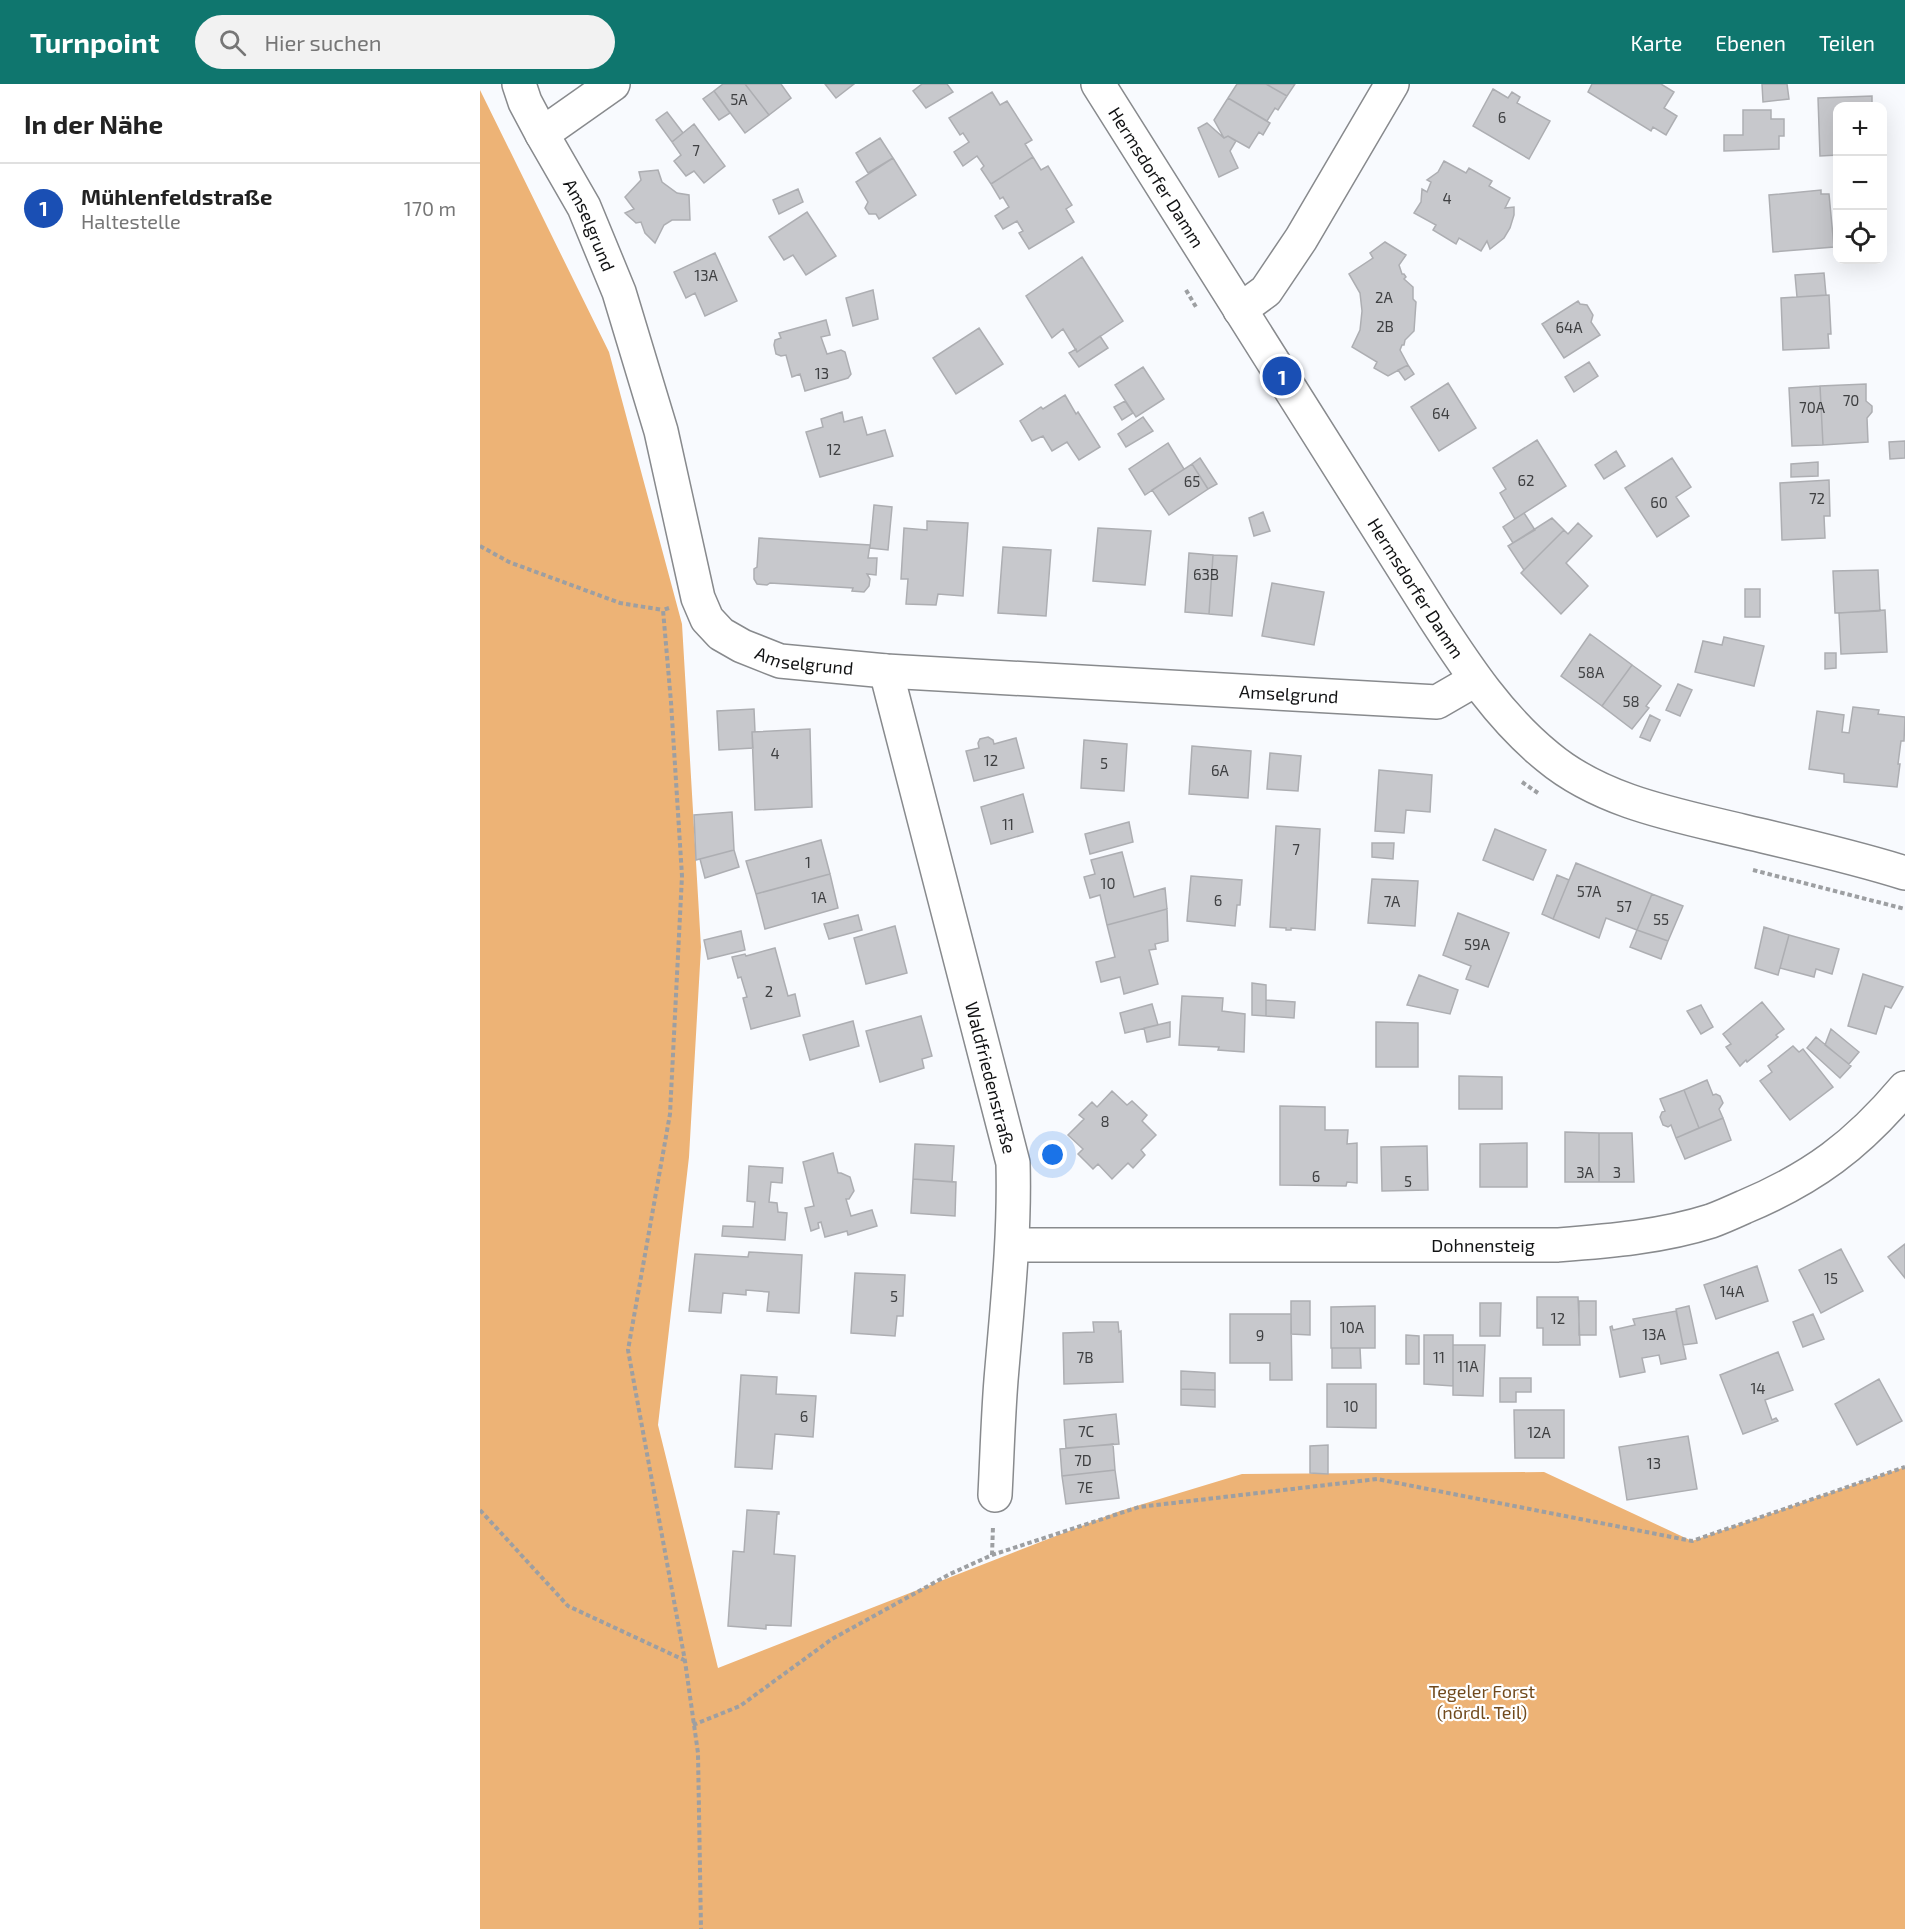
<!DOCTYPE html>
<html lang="de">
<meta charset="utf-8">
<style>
:root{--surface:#fff;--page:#f2f2f2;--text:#222;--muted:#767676;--line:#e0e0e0;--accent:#0f766e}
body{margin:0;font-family:"Exo 2",sans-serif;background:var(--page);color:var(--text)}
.controls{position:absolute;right:18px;top:18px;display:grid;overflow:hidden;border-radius:12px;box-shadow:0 6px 24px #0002}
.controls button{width:54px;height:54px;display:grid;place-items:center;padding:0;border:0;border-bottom:2px solid var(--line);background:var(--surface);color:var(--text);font:30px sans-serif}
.you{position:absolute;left:573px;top:1071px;width:21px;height:21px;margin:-15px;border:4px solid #fff;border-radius:50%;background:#1a73e8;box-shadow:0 0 0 9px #1a73e833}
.badge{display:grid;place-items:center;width:39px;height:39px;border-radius:50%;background:var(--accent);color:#fff;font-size:20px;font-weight:700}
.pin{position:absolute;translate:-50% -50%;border:3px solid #fff;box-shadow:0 2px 6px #0006}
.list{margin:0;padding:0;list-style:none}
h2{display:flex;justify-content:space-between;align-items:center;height:78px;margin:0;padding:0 24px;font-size:26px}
h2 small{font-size:20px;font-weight:400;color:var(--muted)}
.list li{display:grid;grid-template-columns:39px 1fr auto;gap:18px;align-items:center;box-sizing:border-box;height:90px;padding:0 24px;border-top:2px solid var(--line)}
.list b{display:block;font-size:22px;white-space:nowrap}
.list p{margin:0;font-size:20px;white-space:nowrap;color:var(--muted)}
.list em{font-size:20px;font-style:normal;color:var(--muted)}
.icon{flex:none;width:33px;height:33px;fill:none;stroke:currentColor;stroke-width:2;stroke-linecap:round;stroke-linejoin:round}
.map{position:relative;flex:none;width:1425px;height:1845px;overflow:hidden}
header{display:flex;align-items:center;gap:36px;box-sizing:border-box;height:84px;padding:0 30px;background:var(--accent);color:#fff}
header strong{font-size:28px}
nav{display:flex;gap:33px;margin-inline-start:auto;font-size:21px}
.search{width:420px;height:54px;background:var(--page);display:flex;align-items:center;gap:15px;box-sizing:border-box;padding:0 21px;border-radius:33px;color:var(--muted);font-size:22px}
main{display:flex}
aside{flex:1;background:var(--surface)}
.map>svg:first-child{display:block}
.forest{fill:#edb376}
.building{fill:#c7c8cc;stroke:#adaeb2;stroke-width:1.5}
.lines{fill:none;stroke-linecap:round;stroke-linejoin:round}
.minor-casing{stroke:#888a8d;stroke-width:36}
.major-casing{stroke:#888a8d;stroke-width:36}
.path{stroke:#9d9fa2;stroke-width:4;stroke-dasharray:4.5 3;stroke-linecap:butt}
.minor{stroke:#fff;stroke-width:33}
.major{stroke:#fff;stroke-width:33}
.labels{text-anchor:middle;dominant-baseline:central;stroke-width:4.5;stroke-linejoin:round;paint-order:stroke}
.number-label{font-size:15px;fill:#3f4042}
.street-label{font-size:18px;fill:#121314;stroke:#fff}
.park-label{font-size:18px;fill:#714a1d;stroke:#fff}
</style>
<header>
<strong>Turnpoint</strong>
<div class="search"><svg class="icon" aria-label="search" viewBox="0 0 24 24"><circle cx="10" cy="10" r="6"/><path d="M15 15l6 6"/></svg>Hier suchen</div>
<nav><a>Karte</a><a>Ebenen</a><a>Teilen</a></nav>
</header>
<main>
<aside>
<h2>In der Nähe<small></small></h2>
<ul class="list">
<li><span class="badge" style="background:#1a4fb4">1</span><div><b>Mühlenfeldstraße</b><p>Haltestelle</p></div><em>170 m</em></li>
</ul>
</aside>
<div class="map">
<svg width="1425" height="1845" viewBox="0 0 1425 1845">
<rect width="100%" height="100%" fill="#f8fafe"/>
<path class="forest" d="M0 6 129 268 202 540 221 863 209 1073 178 1341 238 1584 640 1427 762 1390 1064 1388 1212 1457 1425 1383V1845H0Z"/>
<path class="building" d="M243 0H265L289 31 265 49 234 7Z
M265 0H301L311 14 289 31Z
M345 0H374L356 14Z
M442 0H467L473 8 446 24 433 7Z
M757 0H786L807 12 798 26 795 24 787 37 748 14Z
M786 0H815L807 12Z
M1112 0H1181L1194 8 1184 24 1197 32 1186 51 1173 43 1171 47 1108 8Z
M1282 0H1307L1309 15 1283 18Z
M1013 5 1028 14 1032 8 1040 13 1037 19 1070 37 1049 75 993 42Z
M234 7 250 29 239 36 223 15Z
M512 8 520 21 527 17 552 56 545 60 553 73 511 100 501 85 504 82 497 72 483 82 474 68 489 58 483 49 480 51 469 34Z
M1392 12V22H1358V71L1340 72 1338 14Z
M748 14 790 39 783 51 779 48 769 64 748 52 744 54 734 36Z
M1263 26H1291V35H1304V52H1299V65L1244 67V51H1263Z
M187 28 203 49 192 58 176 36Z
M727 39 744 54 748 52 756 57 750 67 758 84 739 93 718 44Z
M214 40 245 82 224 99 214 87 206 92 194 77 201 71 192 58Z
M400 54 413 74 388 89 376 69Z
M553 73 561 86 568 82 592 121 586 125 594 138 549 165 539 149 543 147 537 137 523 145 515 132 529 123 523 113 520 115 511 100Z
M413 74 436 111 399 135 396 130H389L385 124 388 118 376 98Z
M964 77 986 89 989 84 1012 97 1009 102 1030 114 1025 124 1034 123V131L1030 144 1024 154 1010 165 1007 157 1001 167 979 154 976 160 953 146 956 141 934 129 941 118 942 105 947 108 951 98 947 96 958 88Z
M178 86 182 98 197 109 209 111 210 136H192L184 141 175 159 165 149 161 138 156 139 145 129 154 125 145 113 161 96 159 88Z
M318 105 323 118 299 130 293 116Z
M1341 106V110H1349L1354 163 1293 168 1289 111Z
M327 128 356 172 326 191 313 171 304 176 289 153Z
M905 158 926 171 919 181 922 190H924L926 193 924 195 933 203V215L936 218 934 247 925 256 924 261H922L920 266 928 281 908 292 894 284 897 278 872 263 880 246 882 227 880 209 869 190 893 174 890 169Z
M235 169 257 217 225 232 215 209 206 214 194 188Z
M602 173 643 237 597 268 583 245 572 254 546 212Z
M1344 189 1346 211 1317 213 1315 191Z
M393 206 398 235 373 242 366 214Z
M1349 211 1351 250H1348L1349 264 1303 266 1301 214Z
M1098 217 1100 220 1107 221 1113 231 1111 238 1120 251 1084 274 1062 240Z
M346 236 350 251 341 253 347 270 361 266 365 268 371 290 368 294 325 307 320 290 312 293 306 271 301 272 296 270 294 261 295 256 301 254 299 249Z
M499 244 523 280 476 310 453 274Z
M620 252 628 264 599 283 589 269 596 265 597 268Z
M1109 278 1118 292 1094 308 1085 293Z
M928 281 934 290 925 296 918 286Z
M663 283 684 315 656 333 635 301Z
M968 299 996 344 959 367 931 323Z
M1386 300V317L1392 322V328L1387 334 1388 358 1343 361 1340 302Z
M1340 302 1343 361 1312 362 1309 304Z
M585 311 596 330 598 328 620 363 599 376 587 358 572 367 563 352 552 357 540 337 561 323 563 325Z
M645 317 653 329 642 336 634 323Z
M362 328 364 338 382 333 387 351 405 346 413 372 340 393 326 348 343 343 341 335Z
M663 333 673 347 646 363 638 350Z
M1057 356 1086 402 1035 435 1020 409 1026 405 1013 384Z
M1425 357V374L1410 375 1409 358Z
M688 359 704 385 665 411 649 385Z
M1136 367 1145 382 1124 395 1115 381Z
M720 374 737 400 728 405 712 380Z
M1192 374 1211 403 1196 413 1209 432 1177 453 1145 404Z
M1338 378V392L1311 393V380Z
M712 380 728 405 689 431 672 406Z
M1349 396 1350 432H1344L1345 454 1302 456 1300 399Z
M394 421 412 423 408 466 390 464Z
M783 428 790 447 774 452 769 434Z
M1044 429 1055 446 1033 459 1023 443Z
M1072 434 1084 446 1044 486 1028 462Z
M447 437 488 439 483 512 458 510 456 521 426 520 428 495H421L424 444 447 446Z
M1098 439 1112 452 1086 479 1108 502 1081 530 1041 489 1084 446 1088 450Z
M618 444 671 447 665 501 613 497Z
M279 454 390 461 388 474H397L396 491 387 490 390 495 389 502 384 508 372 507 373 504 290 499 287 501 277 500 274 495V485L277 483Z
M523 463 571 466 566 532 518 529Z
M709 469 733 471 729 530 705 528Z
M733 471 757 472 752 532 729 530Z
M1398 486 1400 527 1355 529 1353 487Z
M792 499 844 508 834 561 782 552Z
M1265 505H1280V533H1265Z
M1405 526 1407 568 1361 570 1359 529Z
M1110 550 1152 581 1122 622 1081 592Z
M1244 553 1284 562 1274 602 1215 588 1223 557 1242 561Z
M1345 569H1356V584L1345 585Z
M1152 581 1181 602 1166 622 1169 624 1152 645 1122 622Z
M1198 600 1212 606 1200 632 1186 626Z
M1373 623 1399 626 1398 630 1425 633 1424 657H1421L1418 680H1420L1417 703 1364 698V690L1329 685 1337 627 1364 631 1362 648 1369 649Z
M274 625 275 648H272L273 664 239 666 237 627Z
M1170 631 1180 636 1170 657 1160 653Z
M330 645 332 723 275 726 272 648Z
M508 653 513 656 514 660 536 654 544 684 494 697 486 667 499 664 498 659 500 655Z
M604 656 647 660 644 707 601 704Z
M712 662 771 667 768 714 709 710Z
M790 669 821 672 818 707 787 705Z
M899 686 952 691 950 728 926 726 924 749 895 747Z
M543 710 553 748 511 760 501 723Z
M252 728 254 766 216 776 214 731Z
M649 738 653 758 610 770 605 750Z
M796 742 840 745 835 846 811 844V846H806V844L790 843Z
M1015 745 1066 766 1053 796 1003 776Z
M341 756 350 790 276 810 266 777Z
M892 759H914L913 775 892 773Z
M254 766 259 783 225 794 220 775Z
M642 768 654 813 685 804 687 825 627 841 620 811 610 814 604 793 615 790 611 776Z
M1096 779 1172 810 1157 846 1126 834 1119 854 1073 835Z
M350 790 358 824 285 845 276 810Z
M1077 791 1089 796 1073 835 1062 830Z
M711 792 762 796 760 821H757L755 842 707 837Z
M892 795 938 797 935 842 888 839Z
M1172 810 1203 822 1188 857 1157 846Z
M687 825 688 857 675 860 676 865 669 866 678 900 644 910 640 893 621 898 616 878 635 873 627 841Z
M978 829 1029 849 1008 903 986 895 991 882 963 871Z
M378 831 382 846 349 855 344 840Z
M415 842 427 889 386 900 374 854Z
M1284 843 1309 851 1298 891 1275 884Z
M1157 846 1188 857 1181 875 1150 863Z
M261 847 265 866 228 875 224 856Z
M1309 851 1359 865 1352 890 1336 885 1334 893 1300 884Z
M295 864 308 912 315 910 320 932 271 945 263 914 267 913 261 893 258 894 252 873 265 870 266 872Z
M1383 890 1423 903 1411 924 1405 922 1396 950 1368 942Z
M939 891 978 906 970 930 927 921Z
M772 899 786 901V932L772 931Z
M702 912 743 914 742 927 765 930 764 968 738 966 739 963 699 961Z
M786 916 815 918 814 934 786 932Z
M1282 918 1304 945 1296 951 1298 953 1267 978 1266 976 1260 982 1246 963 1251 960 1243 950Z
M672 920 678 941 645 949 640 929Z
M1221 921 1233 943 1221 950 1207 927Z
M441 932 452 972 442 975 444 984 400 998 386 947Z
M373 937 379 962 330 976 323 951Z
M690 938V953L667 958 664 944Z
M896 938 938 939V983H896Z
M1351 945 1379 968 1369 980 1345 961Z
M1336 953 1371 982 1360 994 1327 964Z
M1313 962 1319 968 1323 965 1353 1003 1310 1036 1280 997 1292 988 1288 982Z
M979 992 1022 993V1025H979Z
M1227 996 1233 1011 1236 1010 1240 1012 1243 1019 1239 1025 1243 1034 1219 1044 1204 1006Z
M1204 1006 1219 1044 1196 1054 1191 1041 1188 1043 1183 1041 1180 1033 1182 1028 1185 1027 1180 1015Z
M632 1007 647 1021 652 1017 667 1031 662 1037 676 1051 661 1066 665 1071 653 1084 648 1079 632 1095 618 1080 613 1085 598 1070 603 1065 588 1051 604 1035 599 1031 612 1018 617 1023Z
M800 1022 845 1023V1046H868L867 1060 877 1059V1099L867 1098 866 1102 800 1101Z
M1243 1034 1251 1056 1205 1075 1196 1054Z
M1085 1048 1119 1049V1098H1085Z
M1119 1049H1152L1154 1098H1119Z
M1047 1059V1103H1000V1060Z
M435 1060 474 1062 472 1098 433 1095Z
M947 1062 948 1106 902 1107 901 1063Z
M353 1069 358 1089H361L370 1093 374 1107 369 1115H366L371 1132 392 1126 397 1142 368 1151 367 1147 345 1153 341 1138 338 1139 339 1144 331 1147 325 1124 334 1122 323 1078Z
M269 1082 303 1084 302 1099 291 1098 289 1118 297 1119 298 1128 307 1129 305 1156 242 1152 243 1142 273 1143 275 1118 267 1117Z
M433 1095 476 1098 475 1132 431 1129Z
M1425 1160V1194L1408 1173Z
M1361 1165 1383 1207 1341 1229 1319 1186Z
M269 1168 322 1171 319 1229 287 1227 289 1208 266 1206V1211L243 1209 241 1229 209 1227 215 1170 268 1173Z
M1277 1182 1288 1217 1236 1235 1224 1201Z
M375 1189 425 1191 423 1232H417L415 1252 371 1249Z
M1057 1213H1098L1100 1261H1063V1244H1057Z
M811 1217H830V1251L811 1250Z
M1099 1217H1116V1251H1099Z
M1000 1219H1021L1020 1252H1000Z
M895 1222V1264H851V1223Z
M1209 1222 1217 1259 1203 1261 1196 1225Z
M1196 1227 1206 1275 1181 1280 1179 1271 1162 1274 1165 1288 1140 1293 1130 1243 1132 1242 1133 1246 1155 1241 1153 1235Z
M750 1230H811L812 1296H790V1279H750Z
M1333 1230 1344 1255 1323 1263 1313 1238Z
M613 1238H638L639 1248 641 1247 643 1298 584 1300 583 1249 614 1248Z
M926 1251 939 1252V1280H926Z
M944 1251H973V1302L944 1300Z
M973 1261H1005L1003 1312 973 1311Z
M852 1264H880L881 1284H852Z
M1298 1268 1313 1306 1285 1316 1292 1336 1296 1334 1298 1337 1263 1350 1240 1291Z
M701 1287 735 1289V1306L701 1305Z
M261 1291 297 1293 296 1310 336 1312 333 1353 295 1350 292 1385 255 1383Z
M1020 1294H1051V1308H1036V1318H1020Z
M1399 1295 1422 1337 1377 1361 1355 1320Z
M847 1300H896V1344L847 1343Z
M701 1305 735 1306V1323L701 1321Z
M1034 1326H1084V1374H1035Z
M636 1330 639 1360 586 1364 584 1336Z
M1208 1352 1217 1405 1147 1416 1139 1363Z
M633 1360 635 1386 582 1392 580 1365Z
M848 1361V1390L830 1389V1362Z
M635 1386 639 1414 586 1420 582 1392Z
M267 1426 299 1428V1430H297L294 1470 315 1472 311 1542 286 1541V1545L248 1542 253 1467 264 1468Z"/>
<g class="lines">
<g class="minor-casing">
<g id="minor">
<path id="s1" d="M39 0 45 18 62 50 104 123 139 208 181 347 218 514 227 535 241 550 262 562 300 577 406 587 957 618 995 596"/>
<path d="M62 50 133 0"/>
<path d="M760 226 786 207 821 155 912 0"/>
<path id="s2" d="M406 587 533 1079C535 1152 527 1224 521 1296 518 1334 517 1373 515 1411"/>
<path id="s3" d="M533 1161H1077C1128 1157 1181 1153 1231 1137 1242 1133 1253 1128 1264 1123 1333 1094 1377 1061 1425 1004"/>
</g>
</g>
<g class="major-casing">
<g id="major">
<path id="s4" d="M618 0 954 533C987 584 1020 634 1068 673 1122 718 1196 731 1262 747 1317 760 1371 772 1425 789"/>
</g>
</g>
<path class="path" d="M706 206 716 223
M0 462 29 478 140 519 183 526
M189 524 183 526 191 618 202 792 190 1030 148 1266 205 1577 218 1669 221 1845
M1042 698 1058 709
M1273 786 1425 825
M0 1426 88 1522 204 1576
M512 1471 513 1442
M213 1641 260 1622 352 1555 470 1490 512 1471 659 1423 897 1395 1212 1457 1425 1383"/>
<use href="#minor" class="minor"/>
<use href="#major" class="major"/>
</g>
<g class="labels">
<g class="number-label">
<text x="259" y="15">5A</text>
<text x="1022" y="33">6</text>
<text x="216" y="66">7</text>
<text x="967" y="114">4</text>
<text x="226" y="191">13A</text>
<text x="904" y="213">2A</text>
<text x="905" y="242">2B</text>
<text x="1089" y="243">64A</text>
<text x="342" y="289">13</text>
<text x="1371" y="316">70</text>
<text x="1332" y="323">70A</text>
<text x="961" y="329">64</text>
<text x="354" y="365">12</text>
<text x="1046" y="396">62</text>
<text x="712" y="397">65</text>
<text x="1337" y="414">72</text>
<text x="1179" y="418">60</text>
<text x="726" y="490">63B</text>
<text x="1111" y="588">58A</text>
<text x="1151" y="617">58</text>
<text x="295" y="669">4</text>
<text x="511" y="676">12</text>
<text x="624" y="679">5</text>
<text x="740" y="686">6A</text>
<text x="528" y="740">11</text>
<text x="816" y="765">7</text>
<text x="328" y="778">1</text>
<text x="628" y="799">10</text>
<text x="1109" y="807">57A</text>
<text x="339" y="813">1A</text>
<text x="738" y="816">6</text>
<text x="912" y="817">7A</text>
<text x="1144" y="822">57</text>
<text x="1181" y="835">55</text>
<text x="997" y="860">59A</text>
<text x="289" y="907">2</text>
<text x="625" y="1037">8</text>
<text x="1105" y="1088">3A</text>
<text x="1137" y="1088">3</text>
<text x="836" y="1092">6</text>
<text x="928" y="1097">5</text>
<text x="1351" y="1194">15</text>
<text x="1252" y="1207">14A</text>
<text x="414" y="1212">5</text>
<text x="1078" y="1234">12</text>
<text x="872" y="1243">10A</text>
<text x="1174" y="1250">13A</text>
<text x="780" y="1251">9</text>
<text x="605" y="1273">7B</text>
<text x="959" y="1273">11</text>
<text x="988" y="1282">11A</text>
<text x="1278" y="1304">14</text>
<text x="871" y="1322">10</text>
<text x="324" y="1332">6</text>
<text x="606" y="1347">7C</text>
<text x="1059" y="1348">12A</text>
<text x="603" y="1376">7D</text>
<text x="1174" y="1379">13</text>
<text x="605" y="1403">7E</text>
</g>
<g class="street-label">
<text stroke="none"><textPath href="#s4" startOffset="110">Hermsdorfer Damm</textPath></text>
<text stroke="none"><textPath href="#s1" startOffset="158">Amselgrund</textPath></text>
<text stroke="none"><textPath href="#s4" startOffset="596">Hermsdorfer Damm</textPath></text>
<text stroke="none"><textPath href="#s1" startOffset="680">Amselgrund</textPath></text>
<text stroke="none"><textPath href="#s1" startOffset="1166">Amselgrund</textPath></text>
<text stroke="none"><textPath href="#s2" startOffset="420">Waldfriedenstraße</textPath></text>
<text stroke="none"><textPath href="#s3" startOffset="470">Dohnensteig</textPath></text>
</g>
<g class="park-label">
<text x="1002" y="1607">Tegeler Forst<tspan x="1002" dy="21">(nördl. Teil)</tspan></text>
</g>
</g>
</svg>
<div class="controls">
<button>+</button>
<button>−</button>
<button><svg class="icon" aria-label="locate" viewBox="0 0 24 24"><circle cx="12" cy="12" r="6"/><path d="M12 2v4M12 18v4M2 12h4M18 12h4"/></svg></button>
</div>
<div class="you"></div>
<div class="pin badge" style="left:802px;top:292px;background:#1a4fb4">1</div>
</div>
</main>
